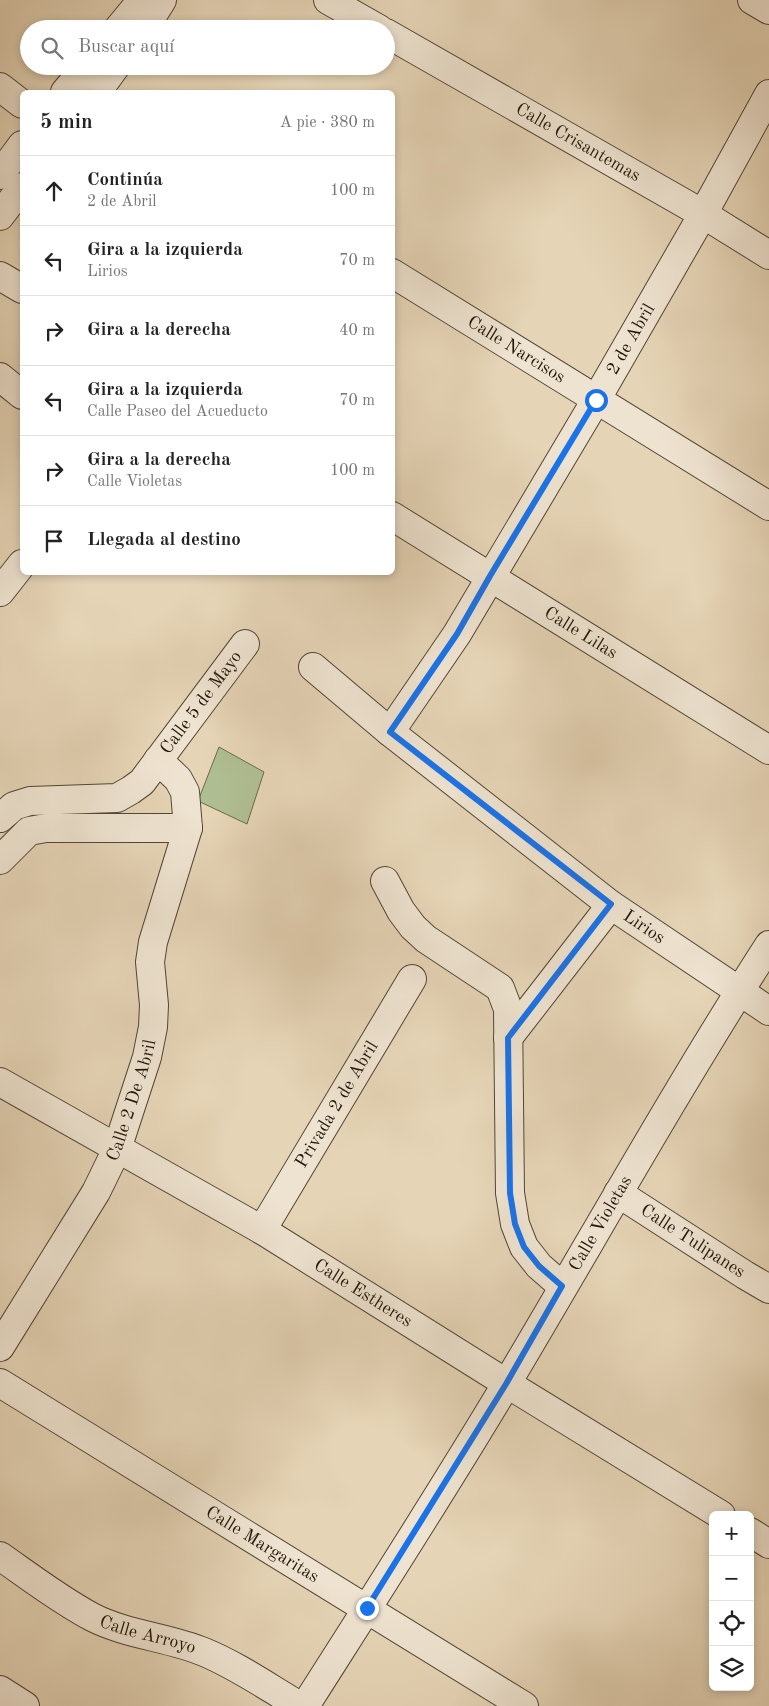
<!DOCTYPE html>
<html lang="es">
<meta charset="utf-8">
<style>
:root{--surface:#fff;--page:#f2f2f2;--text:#222;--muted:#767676;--line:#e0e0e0}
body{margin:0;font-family:"Old Standard TT",serif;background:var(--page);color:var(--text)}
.controls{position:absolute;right:15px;bottom:15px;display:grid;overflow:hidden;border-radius:8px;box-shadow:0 2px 8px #0003}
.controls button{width:45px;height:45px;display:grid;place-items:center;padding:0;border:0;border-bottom:1px solid var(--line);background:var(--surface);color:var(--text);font:25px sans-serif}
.stop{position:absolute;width:15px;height:15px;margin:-11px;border:4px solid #1a73e8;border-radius:50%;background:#fff}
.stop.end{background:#1a73e8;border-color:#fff;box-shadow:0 1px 5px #0008}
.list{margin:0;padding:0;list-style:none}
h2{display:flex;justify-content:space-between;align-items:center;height:65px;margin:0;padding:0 20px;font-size:21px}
h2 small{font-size:16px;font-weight:400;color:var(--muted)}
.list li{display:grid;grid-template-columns:32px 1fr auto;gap:15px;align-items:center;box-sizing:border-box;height:70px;padding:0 20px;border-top:1px solid var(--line)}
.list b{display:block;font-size:19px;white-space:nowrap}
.list p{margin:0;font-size:16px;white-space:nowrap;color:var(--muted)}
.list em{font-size:16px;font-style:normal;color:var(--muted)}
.icon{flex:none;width:28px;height:28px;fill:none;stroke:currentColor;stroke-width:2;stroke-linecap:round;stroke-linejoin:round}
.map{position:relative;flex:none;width:769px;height:1706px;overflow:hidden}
.search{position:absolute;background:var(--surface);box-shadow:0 2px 8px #0003;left:20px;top:20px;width:375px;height:55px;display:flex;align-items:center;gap:12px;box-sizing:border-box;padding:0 18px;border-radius:28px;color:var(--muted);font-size:19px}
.panel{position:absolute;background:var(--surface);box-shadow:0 2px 8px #0003;left:20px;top:90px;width:375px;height:485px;border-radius:8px}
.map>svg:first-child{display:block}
.green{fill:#afbe92;stroke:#686a4e}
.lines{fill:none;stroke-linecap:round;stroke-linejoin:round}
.minor-casing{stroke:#524635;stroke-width:30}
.minor{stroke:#eee3d0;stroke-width:28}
.route{stroke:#1a73e8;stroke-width:6}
.labels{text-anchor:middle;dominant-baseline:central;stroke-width:4;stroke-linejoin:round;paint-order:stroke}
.street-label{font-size:18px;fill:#21160a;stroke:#eee3d0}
</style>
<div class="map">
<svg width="769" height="1706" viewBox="0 0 769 1706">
<rect width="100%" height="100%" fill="#e5d4b6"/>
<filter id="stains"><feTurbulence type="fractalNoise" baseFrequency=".004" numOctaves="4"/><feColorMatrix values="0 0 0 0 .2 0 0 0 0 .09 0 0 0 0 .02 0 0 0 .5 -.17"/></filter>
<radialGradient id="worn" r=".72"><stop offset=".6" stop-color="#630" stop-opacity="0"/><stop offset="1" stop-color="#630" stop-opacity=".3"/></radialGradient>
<path class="green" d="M219 747 264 772 247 824 198 801Z"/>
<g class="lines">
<g class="minor-casing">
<g id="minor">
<path d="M328 0 379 29"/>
<path d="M752 0 769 10"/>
<path d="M118 29 142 0"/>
<path d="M144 29 162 0"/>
<path id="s1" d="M386 33 703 214 769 255"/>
<path d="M0 87 22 104"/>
<path d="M65 92 87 66"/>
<path d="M97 92 116 66"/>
<path d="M0 175 22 145"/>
<path d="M0 216 22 187"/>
<path id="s2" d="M392 273 769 506"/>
<path d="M0 276 22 289"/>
<path d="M0 377 22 395"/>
<path id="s3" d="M392 516 769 750"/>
<path d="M0 592 22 564"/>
<path id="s4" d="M313 667 390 732 611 905 769 1011"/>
<path id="s5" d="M390 732 457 634 596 400 703 214 769 94"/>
<path id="s6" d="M0 818 14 806 30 801 117 798 131 790 142 782 245 644"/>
<path d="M0 860 29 831 46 828H188"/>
<path d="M385 881 401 911 413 927 426 939 500 988 508 1009 510 1193 515 1224 524 1247 539 1266 562 1286"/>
<path d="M508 1038 611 905"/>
<path id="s7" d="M0 1082 262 1230 506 1383 721 1515"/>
<path id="s8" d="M618 1193 745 1275 769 1289"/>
<path id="s9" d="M262 1230 412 979"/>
<path id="s10" d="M0 1347 96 1192 117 1149 147 1057 153 1027 154 1005 150 962 153 942 188 828 185 792 178 779 158 760"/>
<path id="s11" d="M0 1383 524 1706"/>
<path d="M750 1532 769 1544"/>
<path id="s12" d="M0 1556C30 1577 60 1600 92 1617 127 1635 168 1637 204 1652 238 1666 269 1688 300 1706"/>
<path d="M0 1690 25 1706"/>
<path id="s13" d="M305 1706C373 1599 442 1492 507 1383 594 1237 677 1088 769 945"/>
</g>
</g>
<use href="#minor" class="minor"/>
</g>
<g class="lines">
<path class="route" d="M367 1608 506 1384 562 1286 539 1266 524 1247 515 1224 510 1193 508 1038 611 904 390 732 457 634 490 576 596 400"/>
</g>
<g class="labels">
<g class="street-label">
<text stroke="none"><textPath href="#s1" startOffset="221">Calle Crisantemas</textPath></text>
<text stroke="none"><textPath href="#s5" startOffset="461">2 de Abril</textPath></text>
<text stroke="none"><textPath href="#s2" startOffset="146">Calle Narcisos</textPath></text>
<text stroke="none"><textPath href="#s3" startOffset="222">Calle Lilas</textPath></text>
<text stroke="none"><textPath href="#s6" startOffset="251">Calle 5 de Mayo</textPath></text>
<text stroke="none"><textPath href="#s4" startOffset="421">Lirios</textPath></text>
<text stroke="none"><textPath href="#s10" startOffset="281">Calle 2 De Abril</textPath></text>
<text stroke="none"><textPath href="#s9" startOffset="146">Privada 2 de Abril</textPath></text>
<text stroke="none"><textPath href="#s13" startOffset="566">Calle Violetas</textPath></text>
<text stroke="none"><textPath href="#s8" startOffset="89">Calle Tulipanes</textPath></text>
<text stroke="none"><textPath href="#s7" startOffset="420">Calle Estheres</textPath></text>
<text stroke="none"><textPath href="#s11" startOffset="308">Calle Margaritas</textPath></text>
<text stroke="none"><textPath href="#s12" startOffset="169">Calle Arroyo</textPath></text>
</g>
</g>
<rect width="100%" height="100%" filter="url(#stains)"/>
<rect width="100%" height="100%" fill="url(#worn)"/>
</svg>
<div class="controls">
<button>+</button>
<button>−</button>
<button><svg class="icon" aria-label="locate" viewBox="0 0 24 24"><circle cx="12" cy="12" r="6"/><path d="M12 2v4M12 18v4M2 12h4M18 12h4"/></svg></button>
<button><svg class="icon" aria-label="layers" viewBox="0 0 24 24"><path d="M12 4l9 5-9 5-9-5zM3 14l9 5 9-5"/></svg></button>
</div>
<div class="stop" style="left:596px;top:400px"></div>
<div class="stop end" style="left:367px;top:1608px"></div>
<div class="search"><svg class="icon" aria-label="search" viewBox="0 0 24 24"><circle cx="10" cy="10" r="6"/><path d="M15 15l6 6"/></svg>Buscar aquí</div>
<section class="panel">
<h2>5 min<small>A pie · 380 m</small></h2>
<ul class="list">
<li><svg class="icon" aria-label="ahead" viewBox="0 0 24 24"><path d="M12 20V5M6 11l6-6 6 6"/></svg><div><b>Continúa</b><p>2 de Abril</p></div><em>100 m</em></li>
<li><svg class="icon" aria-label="left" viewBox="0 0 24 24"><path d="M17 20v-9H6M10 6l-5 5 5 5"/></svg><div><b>Gira a la izquierda</b><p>Lirios</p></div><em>70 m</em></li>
<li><svg class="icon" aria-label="right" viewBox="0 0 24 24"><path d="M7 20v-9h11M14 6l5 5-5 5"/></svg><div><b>Gira a la derecha</b></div><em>40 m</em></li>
<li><svg class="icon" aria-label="left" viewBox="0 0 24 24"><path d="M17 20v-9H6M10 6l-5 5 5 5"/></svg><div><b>Gira a la izquierda</b><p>Calle Paseo del Acueducto</p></div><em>70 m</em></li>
<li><svg class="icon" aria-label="right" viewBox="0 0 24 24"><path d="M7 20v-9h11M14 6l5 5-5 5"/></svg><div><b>Gira a la derecha</b><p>Calle Violetas</p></div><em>100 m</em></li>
<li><svg class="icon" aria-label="arrive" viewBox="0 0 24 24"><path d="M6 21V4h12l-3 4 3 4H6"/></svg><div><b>Llegada al destino</b></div></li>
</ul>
</section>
</div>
